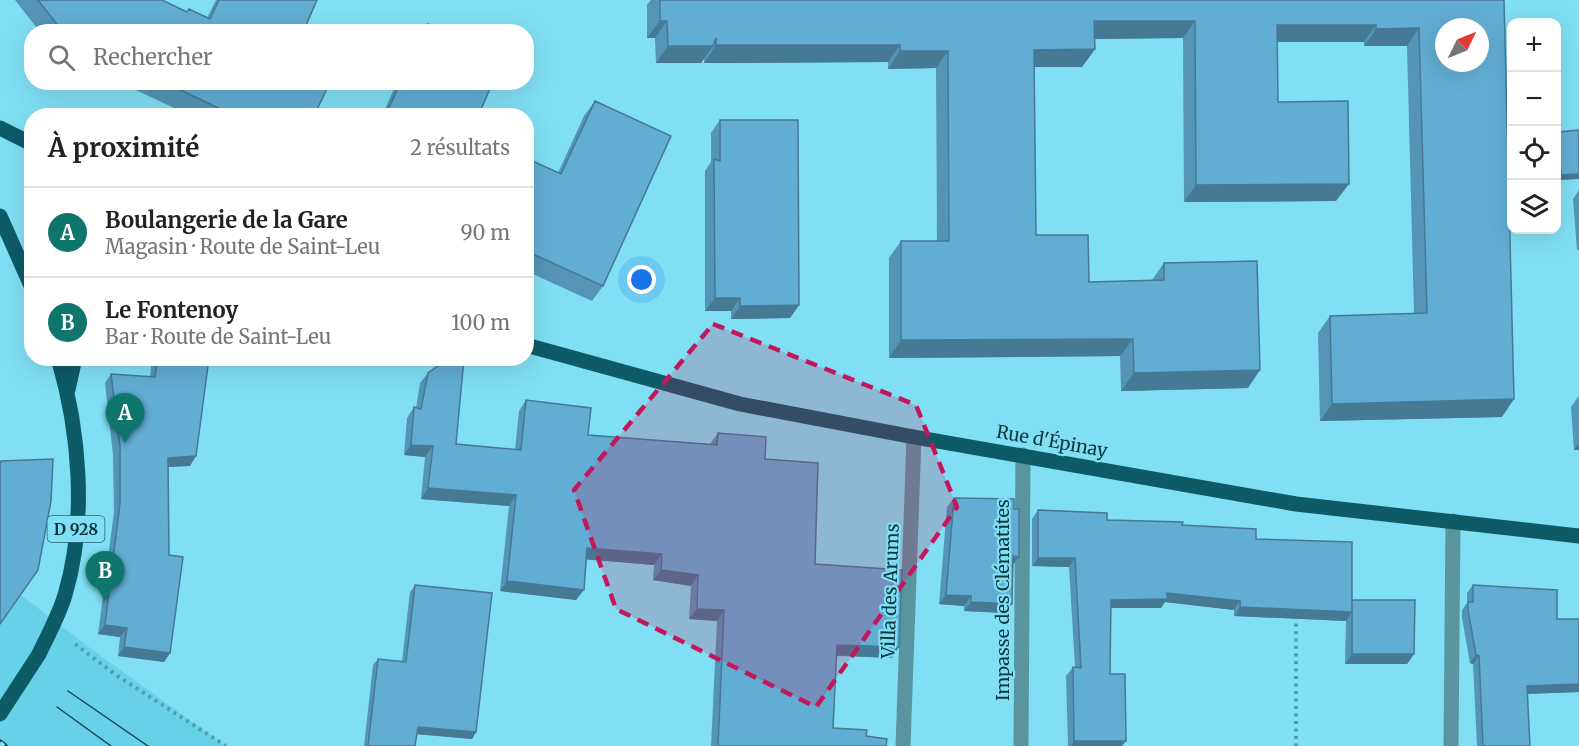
<!DOCTYPE html>
<html lang="fr">
<meta charset="utf-8">
<style>
:root{--surface:#fff;--page:#f2f2f2;--text:#222;--muted:#767676;--line:#e0e0e0;--accent:#0f766e}
body{margin:0;font-family:Merriweather,serif;background:var(--page);color:var(--text)}
.controls{position:absolute;right:18px;top:18px;display:grid;overflow:hidden;border-radius:12px;box-shadow:0 6px 24px #0002}
.controls button{width:54px;height:54px;display:grid;place-items:center;padding:0;border:0;border-bottom:2px solid var(--line);background:var(--surface);color:var(--text);font:30px sans-serif}
.compass{position:absolute;left:1435px;top:18px;width:54px;height:54px;border-radius:50%;background:var(--surface);box-shadow:0 6px 24px #0002;rotate:47deg}
.you{position:absolute;left:642px;top:280px;width:21px;height:21px;margin:-15px;border:4px solid #fff;border-radius:50%;background:#1a73e8;box-shadow:0 0 0 9px #1a73e833}
.badge{display:grid;place-items:center;width:39px;height:39px;border-radius:50%;background:var(--accent);color:#fff;font-size:20px;font-weight:700}
.pin{position:absolute;translate:-50% -50px;filter:drop-shadow(0 2px 3px #0008)}
.pin::after{content:'';position:absolute;top:32px;width:21px;height:18px;background:inherit;clip-path:polygon(0 0,100% 0,50% 100%)}
.list{margin:0;padding:0;list-style:none}
h2{display:flex;justify-content:space-between;align-items:center;height:78px;margin:0;padding:0 24px;font-size:26px}
h2 small{font-size:20px;font-weight:400;color:var(--muted)}
.list li{display:grid;grid-template-columns:39px 1fr auto;gap:18px;align-items:center;box-sizing:border-box;height:90px;padding:0 24px;border-top:2px solid var(--line)}
.list b{display:block;font-size:22px;white-space:nowrap}
.list p{margin:0;font-size:20px;white-space:nowrap;color:var(--muted)}
.list em{font-size:20px;font-style:normal;color:var(--muted)}
.icon{flex:none;width:33px;height:33px;fill:none;stroke:currentColor;stroke-width:2;stroke-linecap:round;stroke-linejoin:round}
.map{position:relative;flex:none;width:1579px;height:746px;overflow:hidden}
.search{position:absolute;background:var(--surface);box-shadow:0 6px 24px #0002;left:24px;top:24px;width:510px;height:66px;display:flex;align-items:center;gap:15px;box-sizing:border-box;padding:0 21px;border-radius:24px;color:var(--muted);font-size:22px}
.panel{position:absolute;background:var(--surface);box-shadow:0 6px 24px #0002;left:24px;top:108px;width:510px;height:258px;border-radius:24px}
.map>svg:first-child{display:block}
.built{fill:#67d2e7}
.lines{fill:none;stroke-linecap:round;stroke-linejoin:round}
.path{stroke:#539ead;stroke-width:4;stroke-dasharray:3 4.5;stroke-linecap:butt}
.minor{stroke:#5a94a0;stroke-width:15}
.major{stroke:#0e5b68;stroke-width:15}
.tram{stroke:#164650;stroke-width:1.5}
.rail-casing{stroke:#164650;stroke-width:7}
.rail{stroke:#81dff3;stroke-width:4.5;stroke-dasharray:14;stroke-linecap:butt}
.major-bridge{stroke:#0e5b68;stroke-width:15}
.wall{fill:#5495b6}
.shaded-wall{fill:#457994}
.building{fill:#62add4;stroke:#457994;stroke-width:1.5;fill-rule:evenodd}
.marked{fill:#c2185b;fill-opacity:0.2;stroke:#c2185b;stroke-width:4.5;stroke-dasharray:12 8;stroke-linejoin:round}
.labels{text-anchor:middle;dominant-baseline:central;stroke-width:4.5;stroke-linejoin:round;paint-order:stroke}
.shield{fill:#81dff3;stroke:#2e6874;stroke-width:1.5}
.shield-label{font-size:16px;font-weight:bold;fill:#0a353d}
.street-label{font-size:18px;fill:#0a353d;stroke:#81dff3}
</style>
<div class="map">
<svg width="1579" height="746" viewBox="0 0 1579 746">
<rect width="100%" height="100%" fill="#81dff3"/>
<path class="built" d="M0 579 98 654 226 746H0Z"/>
<g class="lines">
<path class="path" d="M1296 616V746
M75 644 116 675 226 746"/>
<path class="minor" d="M903 746 914 437
M1021 746 1023 455
M1451 746 1453 521"/>
<path class="major" d="M0 128 32 144
M0 216 32 288
M526 345 740 404 914 437 1296 504 1579 536
M68 390 75 358
M39 654C48 635 59 615 65 595 87 521 80 432 58 358"/>
<path class="tram" d="M68 691 148 746
M57 707 111 746"/>
<g class="rail-casing">
<path id="rail" d="M0 743 4 746"/>
</g>
<use href="#rail" class="rail"/>
<path class="major-bridge" d="M0 714 39 654"/>
</g>
<path class="wall" d="M15 0H162L187 12 207 18 216 0H317L303 32H40Z
M651 0H1504L1502 417 1320 421 1318 333 1330 316 1414 313 1407 46H1364V42H1277L1278 102 1336 201 1184 202 1183 38 1095 39V49L1082 67H1034L1036 235 1089 282 1152 280 1164 263 1248 388 1121 391 1120 356 889 358V258L901 241H937L936 68 888 69V62L704 63V58L701 63H656L655 38H647V5Z
M119 82H330L314 116H191Z
M397 82H493L478 116H382Z
M595 101 603 286 592 301 526 271V158L558 173 584 116Z
M720 120 799 305 790 318 731 319V311H705V171L711 162V133Z
M1579 130V179L1557 180V134L1558 132Z
M1579 190V250H1577L1573 199Z
M152 358H209L190 466 168 467 170 653 164 662 118 656 120 637 98 634 114 512 113 455 105 383 111 374 150 377Z
M428 373 456 444 515 450 519 411 526 400 588 435 710 444 718 433 765 459 815 564 892 658 836 656 833 728 866 736 886 746H711L717 621 689 619 691 586 653 580 654 565 586 559 576 600 500 591 509 506 421 499 425 457 404 455 407 418 414 407 416 408 420 383Z
M1578 397H1579V450H1574L1571 407Z
M954 498 1014 509 1019 557 1013 565 1012 604 1006 613 964 611V606L939 604 947 507Z
M1038 510 1107 520 1182 525 1256 539 1352 601 1414 654 1407 664H1345L1346 621 1234 616V610L1165 602 1161 608H1111L1110 674 1122 746H1068L1066 676 1073 667H1075L1069 567 1032 566V519Z
M415 585 476 732 472 739 417 734 415 746H364L373 665 378 659 402 661 410 592Z
M1473 585 1557 619 1579 692 1527 694 1530 746H1477L1473 664 1470 663 1462 618V610L1467 603V593Z"/>
<path class="shaded-wall" d="M660 21H667L655 38H647Z
M1094 21H1195L1183 38 1082 39Z
M1277 25H1376L1364 42H1265Z
M1419 28 1407 46H1364L1376 29Z
M716 45H900L888 62 704 63Z
M668 46H713L701 63H656Z
M1095 49 1082 67H1022L1034 50Z
M900 51H948L936 68 888 69Z
M1579 174V179L1557 180 1561 175Z
M1349 184 1336 201 1184 202 1196 185Z
M715 298H740L731 311H705Z
M799 305 790 318 731 319 740 306Z
M1133 339 1120 356 889 358 901 340Z
M1260 370 1248 388 1121 391 1134 373Z
M1514 399 1502 417 1320 421 1332 404Z
M1579 443V450H1574Z
M411 445 433 446 425 457 404 455Z
M196 456 190 466 162 467 168 458Z
M428 488 516 495 509 506 421 499Z
M587 548 662 554 654 565 580 559Z
M1013 556 1019 557 1012 566Z
M1038 558H1075L1069 567 1032 566Z
M661 570 698 575 691 586 653 580Z
M507 581 584 590 576 600 500 591Z
M1167 593 1240 601 1234 610 1165 602 1161 608H1105L1111 600Z
M946 595 971 596 964 606 939 604Z
M971 602 1012 604 1006 613 964 611Z
M1240 607 1352 612 1346 621 1234 616Z
M697 609 724 610 717 621 689 619Z
M105 625 127 628 120 637 98 634Z
M837 645 899 647 892 658 830 655Z
M124 647 170 653 164 662 118 656Z
M1352 654H1414L1407 664H1345Z
M1476 655 1479 656 1473 664 1470 663Z
M1579 684V692L1521 694 1527 686Z
M418 727 476 732 472 739 414 734Z
M1074 741H1126L1122 746H1071Z"/>
<path class="building" d="M38 0H162L187 12 189 9 210 19 219 0H317L303 32H63Z
M660 0H1504L1514 399 1332 404 1330 316 1427 313 1419 28 1376 29V25H1277L1278 102 1348 101 1349 184 1196 185 1195 21H1094L1095 49 1034 50 1036 235H1088L1089 282 1164 280V263L1257 261 1260 370 1134 373 1133 339 901 340V241H949L948 51H900V45H716V38L713 46H668L667 21H660ZM1444 27H1480V63H1444Z
M428 24 444 32H424Z
M164 82H330L314 116H235Z
M401 82H493L478 116H385Z
M595 101 671 136 603 286 526 251V158L561 174Z
M720 120H798L799 305 740 306V298H715L714 159 720 161Z
M1579 130V174L1561 175 1558 132Z
M158 358H209L196 456 168 458 169 555 183 557 170 653 124 647 127 628 105 625 120 503V446L111 374 155 377Z
M449 358H464L456 444 521 450 526 400 591 408 588 435 717 445 718 433 766 437 765 459 818 463 815 564 902 570 899 647 837 645 833 728 867 730 866 736 887 739 886 746H718L724 610 697 609 698 575 661 570 662 554 587 548 584 590 507 581 516 495 428 488 433 446 411 445 414 407 421 409 428 373Z
M53 459 51 501 38 570 0 624V463L1 461Z
M954 498 1014 499V509H1019V557L1013 556 1012 604 971 602V596L946 595Z
M1038 510 1107 513V520L1183 522 1182 525 1256 529V539L1352 542V612L1240 607V601L1167 593V599L1111 600 1110 674H1125L1126 741H1074L1073 667 1081 668 1075 558H1038Z
M415 585 492 593 476 732 418 727 415 746H368L378 659 406 662Z
M1473 585 1557 590V619H1579V684L1527 686 1530 746H1483L1479 656 1476 655 1468 610V602H1473Z
M1352 600H1415L1414 654H1352Z"/>
<path class="marked" d="M713 324 916 405 957 507 816 707 616 609 574 490Z"/>
<g class="labels">
<rect class="shield" x="47.5" y="516" width="57" height="26" rx="4.5"/>
<g class="shield-label">
<text x="76" y="529">D 928</text>
</g>
<g class="street-label">
<text transform="translate(1052 441) rotate(10)">Rue d'Épinay</text>
<text transform="translate(890 591) rotate(-88)">Villa des Arums</text>
<text transform="translate(1002 600) rotate(-90)">Impasse des Clématites</text>
</g>
</g>
</svg>
<div class="controls">
<button>+</button>
<button>−</button>
<button><svg class="icon" aria-label="locate" viewBox="0 0 24 24"><circle cx="12" cy="12" r="6"/><path d="M12 2v4M12 18v4M2 12h4M18 12h4"/></svg></button>
<button><svg class="icon" aria-label="layers" viewBox="0 0 24 24"><path d="M12 4l9 5-9 5-9-5zM3 14l9 5 9-5"/></svg></button>
</div>
<svg class="compass" viewBox="-18 -18 36 36"><path d="M0-13l5 13h-10z" fill="#e53935"/><path d="M0 13l5-13h-10z" fill="#767676"/></svg>
<div class="you"></div>
<div class="pin badge" style="left:125px;top:443px">A</div>
<div class="pin badge" style="left:105px;top:601px">B</div>
<div class="search"><svg class="icon" aria-label="search" viewBox="0 0 24 24"><circle cx="10" cy="10" r="6"/><path d="M15 15l6 6"/></svg>Rechercher</div>
<section class="panel">
<h2>À proximité<small>2 résultats</small></h2>
<ul class="list">
<li><span class="badge">A</span><div><b>Boulangerie de la Gare</b><p>Magasin · Route de Saint-Leu</p></div><em>90 m</em></li>
<li><span class="badge">B</span><div><b>Le Fontenoy</b><p>Bar · Route de Saint-Leu</p></div><em>100 m</em></li>
</ul>
</section>
</div>
